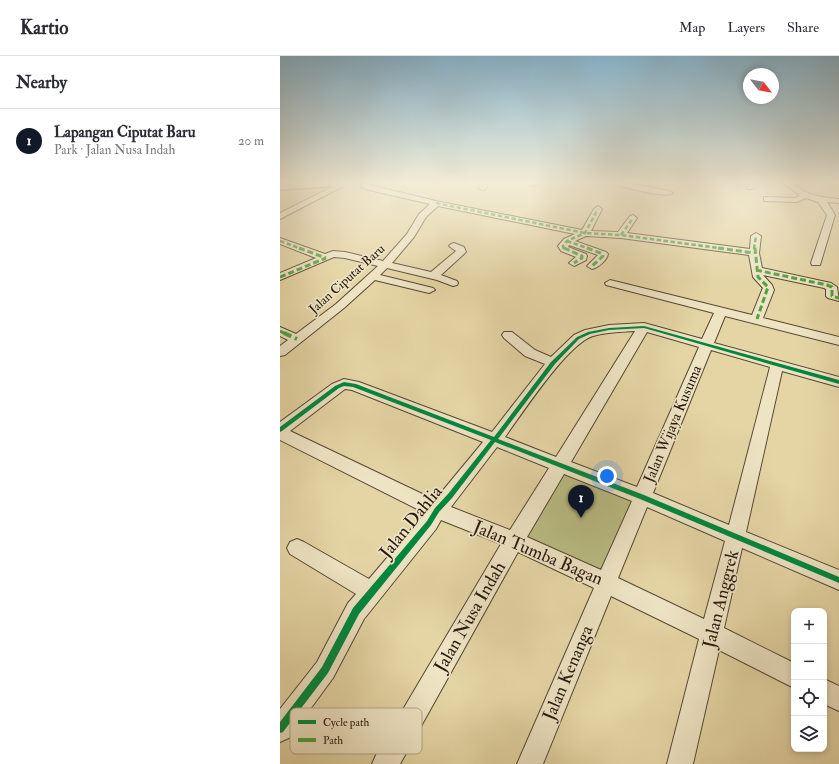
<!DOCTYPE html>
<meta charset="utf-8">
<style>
:root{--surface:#fff;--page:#f2f2f3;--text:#2b2b33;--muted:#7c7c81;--line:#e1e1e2;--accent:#111827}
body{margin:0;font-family:"IM FELL Double Pica",serif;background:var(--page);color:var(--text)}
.controls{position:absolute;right:12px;bottom:12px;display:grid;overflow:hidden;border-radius:8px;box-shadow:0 2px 6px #0003}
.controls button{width:36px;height:36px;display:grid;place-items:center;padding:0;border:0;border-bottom:1px solid var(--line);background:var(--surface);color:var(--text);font:20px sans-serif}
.compass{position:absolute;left:463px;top:12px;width:36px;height:36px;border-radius:50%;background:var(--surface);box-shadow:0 2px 6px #0003;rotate:121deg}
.you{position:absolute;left:327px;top:420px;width:14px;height:14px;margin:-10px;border:3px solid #fff;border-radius:50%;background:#1a73e8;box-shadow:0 0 0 6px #1a73e833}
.badge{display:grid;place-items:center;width:26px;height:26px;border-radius:50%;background:var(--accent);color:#fff;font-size:13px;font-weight:700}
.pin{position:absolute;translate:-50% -33px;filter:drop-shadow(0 1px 2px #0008)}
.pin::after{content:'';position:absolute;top:21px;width:14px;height:12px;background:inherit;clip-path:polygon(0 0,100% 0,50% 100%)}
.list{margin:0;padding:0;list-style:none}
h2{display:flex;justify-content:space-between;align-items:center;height:52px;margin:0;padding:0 16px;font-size:17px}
h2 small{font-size:13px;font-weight:400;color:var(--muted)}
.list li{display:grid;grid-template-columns:26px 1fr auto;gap:12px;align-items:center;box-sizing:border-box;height:64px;padding:0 16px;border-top:1px solid var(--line)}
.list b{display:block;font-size:15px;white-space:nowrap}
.list p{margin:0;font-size:13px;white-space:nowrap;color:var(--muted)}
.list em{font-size:13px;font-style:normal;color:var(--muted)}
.icon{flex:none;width:22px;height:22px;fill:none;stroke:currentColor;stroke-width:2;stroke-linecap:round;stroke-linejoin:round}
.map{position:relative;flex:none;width:559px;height:708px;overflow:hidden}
header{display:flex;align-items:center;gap:24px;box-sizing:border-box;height:56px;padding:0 20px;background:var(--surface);border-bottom:1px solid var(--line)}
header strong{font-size:19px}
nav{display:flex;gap:22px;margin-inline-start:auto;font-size:14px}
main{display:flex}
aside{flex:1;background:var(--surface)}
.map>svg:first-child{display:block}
.green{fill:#b9bc83;stroke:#706a49}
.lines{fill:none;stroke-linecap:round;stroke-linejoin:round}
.minor-casing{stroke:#564834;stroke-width:2}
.major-casing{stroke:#27190f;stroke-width:2}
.minor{fill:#eee4c4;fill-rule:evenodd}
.major{fill:#e5d5a5;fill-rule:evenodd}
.quiet-far2{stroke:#51a13f;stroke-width:2.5;stroke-dasharray:4.5 2.5;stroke-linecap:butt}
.quiet-far1{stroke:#51a13f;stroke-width:3;stroke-dasharray:6 3;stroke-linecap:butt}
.quiet{stroke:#51a13f;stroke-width:4;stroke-dasharray:8 4;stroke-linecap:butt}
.cycleway-casing{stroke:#eee4c4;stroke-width:3}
.cycleway{fill:#00873e;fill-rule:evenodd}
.labels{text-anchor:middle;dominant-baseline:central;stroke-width:3.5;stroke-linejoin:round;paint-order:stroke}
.far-street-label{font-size:13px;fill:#27190f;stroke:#eee4c4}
.street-label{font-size:15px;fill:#27190f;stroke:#eee4c4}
.near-street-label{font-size:18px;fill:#27190f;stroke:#eee4c4}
.key{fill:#eee4c4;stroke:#b2a78e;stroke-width:1}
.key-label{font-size:11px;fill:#27190f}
</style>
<header>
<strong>Kartio</strong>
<nav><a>Map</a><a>Layers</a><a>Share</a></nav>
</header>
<main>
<aside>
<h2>Nearby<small></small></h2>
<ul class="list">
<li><span class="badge">1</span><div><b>Lapangan Ciputat Baru</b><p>Park · Jalan Nusa Indah</p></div><em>20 m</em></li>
</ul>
</aside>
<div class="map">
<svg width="559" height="708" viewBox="0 0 559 708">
<rect width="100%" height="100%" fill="#e5d5a5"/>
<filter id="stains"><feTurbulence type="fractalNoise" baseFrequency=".005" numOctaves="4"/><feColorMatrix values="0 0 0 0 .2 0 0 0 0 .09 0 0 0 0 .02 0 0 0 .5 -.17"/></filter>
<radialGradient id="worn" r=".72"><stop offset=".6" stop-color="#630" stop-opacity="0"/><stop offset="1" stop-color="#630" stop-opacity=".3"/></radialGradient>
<path class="green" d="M283 415 356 442 323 520 242 482Z"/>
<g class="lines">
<g class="minor-casing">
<path id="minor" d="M60 127H69L0 163V157Z
M81 127H89L88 128 94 130 156 145 302 174 314 153 318 150 322 153 311 175 338 176 350 160 353 159 357 162 347 177 470 193 471 180 476 177 481 180 479 197 482 212 551 227 557 231 559 245 548 242 546 240V233L544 232 483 219 492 229 494 234 483 262 559 281V289L445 260 434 287 559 321V331L502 315 466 476 559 514V534L462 492 444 572 514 607V632L439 594 413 708H387L419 583 331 540 263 708H237L314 532 238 496 120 708H92L96 699 221 488 161 464 156 473 84 563 53 622 9 682 0 686V653L37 606 68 547 76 538 10 498 7 492 10 486 17 483 24 486 89 523 145 457 0 384V366L52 328 64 323 79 326 212 376 265 308 245 300 224 282 222 279 224 276H232L255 294 271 301 294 279 305 274 329 269 364 267 422 283 434 257 326 229 325 227 330 224 472 259 482 234 483 232 473 221 469 199 341 182 306 180 295 185 326 196 328 198C327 204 318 212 312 213L307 210 318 199 289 189 288 191 306 198 307 200 306 204 294 210 289 207 296 201 281 195 278 190 284 183 295 178 158 150 146 161 134 181 112 207 151 216 176 195 169 190 171 188 174 187 184 191 186 196 161 219 177 225 178 227 177 229 173 230 157 224 107 212 100 219 153 232 155 234 149 237 95 224 64 252 5 299 0 300V290L8 284 0 280V271L16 278 56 248 98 210 65 202 54 201 0 224V217L36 202 0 188V182L45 198 53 195 65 196 103 205 127 178 139 158 150 148 89 134 81 131ZM355 275 276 401 225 381C242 358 287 288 313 280 326 276 341 276 355 275ZM367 276 419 291 357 431 291 406ZM431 294 490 311 449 469 373 437ZM65 333 72 334 203 386 155 444 10 375ZM217 391 269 412 230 474 171 451ZM284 418 352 445 321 514 247 481ZM367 451 445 485 424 563 338 522Z
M201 127H209L205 134H202L198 132Z
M250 127H258V128L254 130H251Z
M335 127H347L389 135 393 137C385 143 347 131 336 129Z
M465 127H473L474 131 473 133H467Z
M503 127C515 126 519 134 530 138 539 141 549 142 559 143V147L547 146 555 159 540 209H532L531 207 547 159 538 146 526 142 517 146 484 145V141H487L515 142 520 139Z
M544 623 559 630V655L544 648Z"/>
</g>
<g class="major-casing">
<path id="major" d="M20 127H65L60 130 0 134V128Z"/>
</g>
<use href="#minor" class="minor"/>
<use href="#major" class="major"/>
<path class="quiet-far2" d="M469 127 470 131
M156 147 305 177 341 179 446 193
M341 179 353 162
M0 185 22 193
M287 185 310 193
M284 193 283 190 287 185 305 177 318 153
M474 193 476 180"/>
<path class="quiet-far1" d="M19 192 46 202
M284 192 302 200V202L294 207
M307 192 323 198V200L312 210
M438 192 474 197
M475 192 478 221 488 231 477 263
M476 214 547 229 552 231V240L559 242
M0 221 46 202
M0 275 6 278"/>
<path class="quiet" d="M4 277 17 283"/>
<g class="cycleway-casing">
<path id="cycleway" d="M364 270 559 324V328L364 272 329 274 310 278 299 283 275 308 218 383 364 439 559 521V527L360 443 215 386 172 442 159 456 151 469 79 558 48 617 3 676 0 677V666L42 611 73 552 147 465 155 452 168 438 211 384 73 331 64 330 59 332 2 375 0 376V371L55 330 64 326 76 328 214 381 271 306 297 281 308 276 329 272Z"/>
</g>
<use href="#cycleway" class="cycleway"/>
</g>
<linearGradient id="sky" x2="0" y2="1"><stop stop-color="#87b6d0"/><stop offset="0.56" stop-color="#f3ecd6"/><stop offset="1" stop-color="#f3ecd6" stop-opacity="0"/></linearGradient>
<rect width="559" height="226" fill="url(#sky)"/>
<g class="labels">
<g class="far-street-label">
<text transform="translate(67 223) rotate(-42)">Jalan Ciputat Baru</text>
</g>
<g class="street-label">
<text transform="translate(393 368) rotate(-67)">Jalan Wijaya Kusuma</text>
</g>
<g class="near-street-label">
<text transform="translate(131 466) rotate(-51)">Jalan Dahlia</text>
<text transform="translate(258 497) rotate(23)">Jalan Tumba Bagan</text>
<text transform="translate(441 543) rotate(-76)">Jalan Anggrek</text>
<text transform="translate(190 561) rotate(-60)">Jalan Nusa Indah</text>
<text transform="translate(288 617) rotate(-67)">Jalan Kenanga</text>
</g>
</g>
<rect x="10" y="652" width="132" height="46" rx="6" class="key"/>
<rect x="18" y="664" width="18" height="4" fill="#00873e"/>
<rect x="18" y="682" width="18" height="4" fill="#51a13f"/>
<g class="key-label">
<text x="43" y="670">Cycle path</text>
<text x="43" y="688">Path</text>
</g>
<rect width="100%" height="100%" filter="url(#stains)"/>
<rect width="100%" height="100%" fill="url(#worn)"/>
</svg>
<div class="controls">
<button>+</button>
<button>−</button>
<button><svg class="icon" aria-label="locate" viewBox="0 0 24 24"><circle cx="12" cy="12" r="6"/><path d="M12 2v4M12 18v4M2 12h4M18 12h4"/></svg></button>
<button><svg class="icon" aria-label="layers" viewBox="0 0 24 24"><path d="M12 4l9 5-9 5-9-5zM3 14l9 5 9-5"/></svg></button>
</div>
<svg class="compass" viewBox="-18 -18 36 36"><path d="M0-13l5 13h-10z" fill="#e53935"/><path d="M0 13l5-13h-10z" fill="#7c7c81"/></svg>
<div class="you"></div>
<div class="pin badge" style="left:301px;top:462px">1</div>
</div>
</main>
